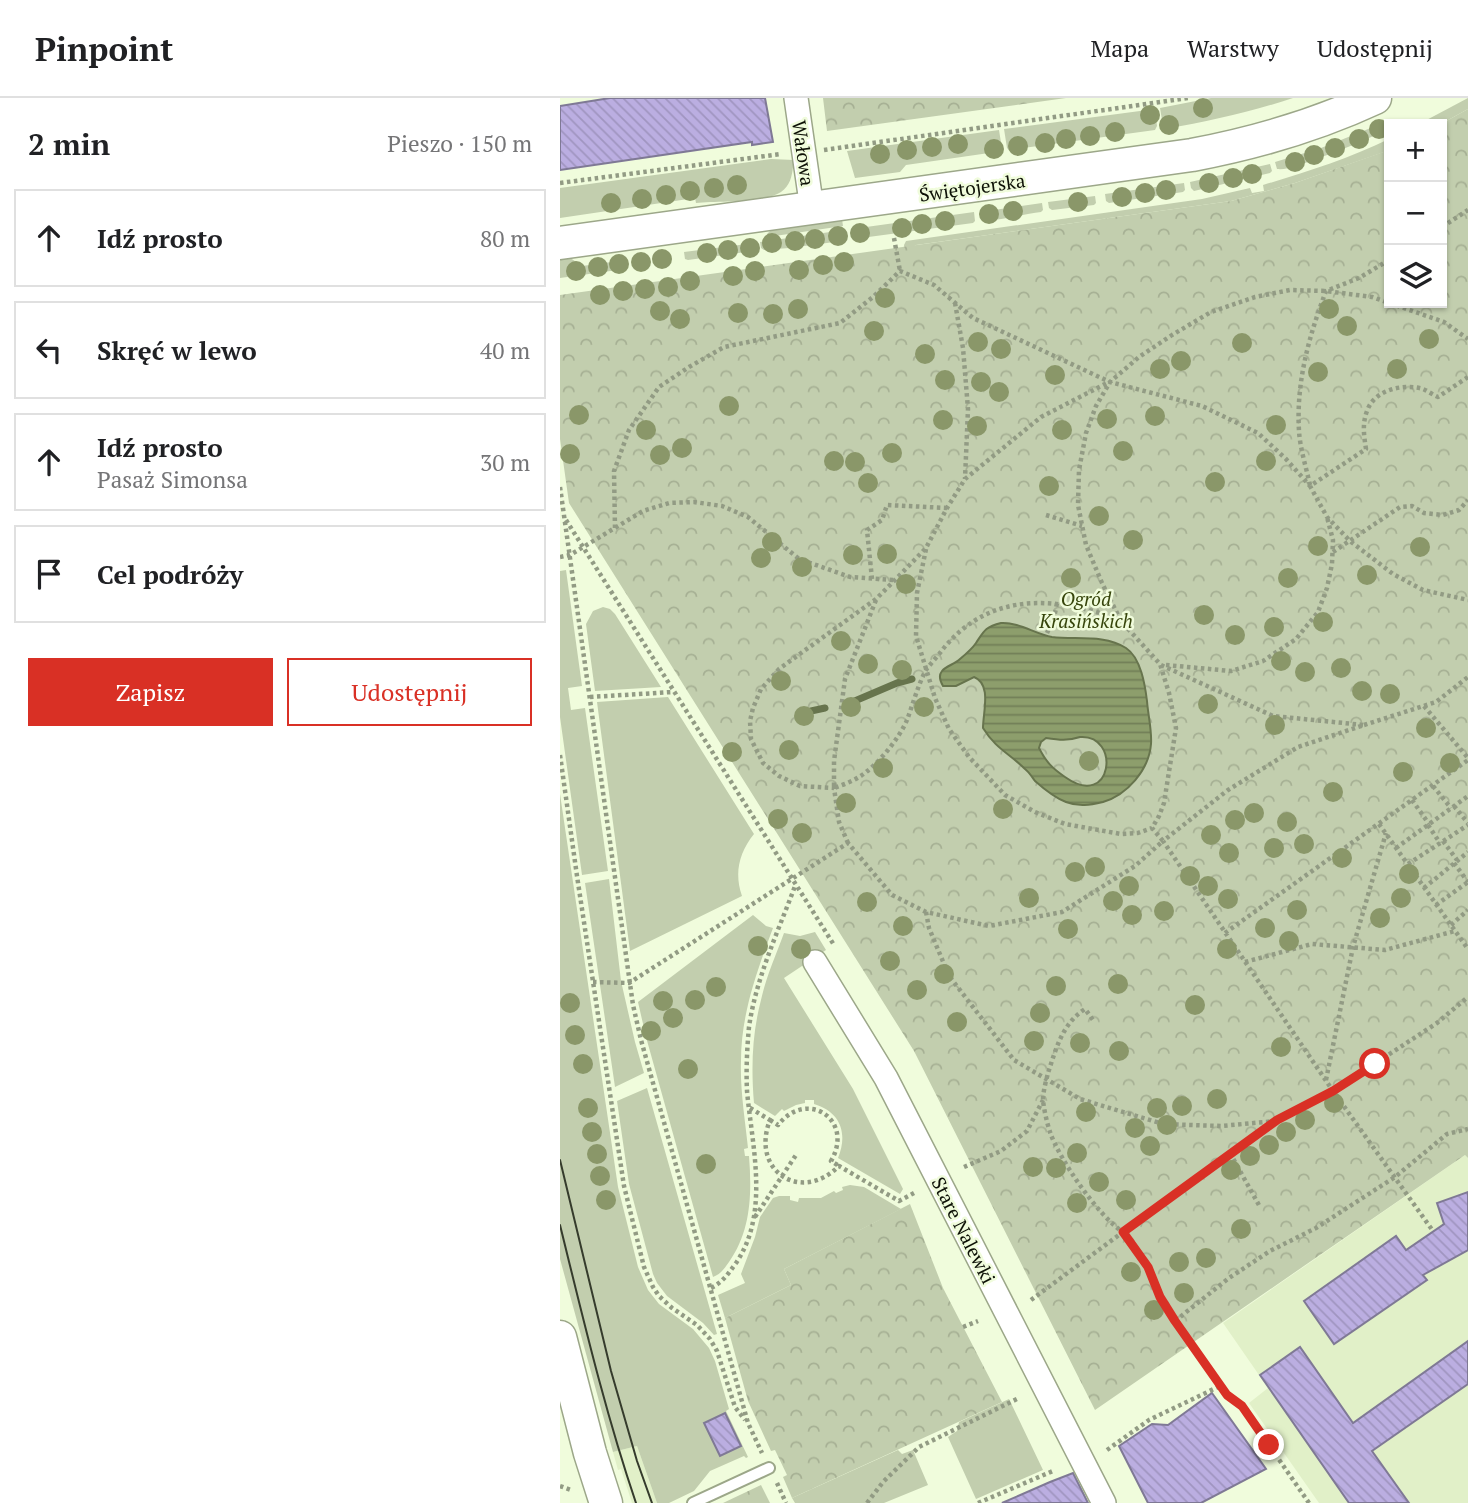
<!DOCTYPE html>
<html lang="pl">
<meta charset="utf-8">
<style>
:root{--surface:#fff;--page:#f2f2f2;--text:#202124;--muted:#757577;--line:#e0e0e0;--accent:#d93025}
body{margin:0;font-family:"PT Serif",serif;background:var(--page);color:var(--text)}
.controls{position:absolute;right:21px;top:21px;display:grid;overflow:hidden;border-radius:0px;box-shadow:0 2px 5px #0004}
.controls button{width:63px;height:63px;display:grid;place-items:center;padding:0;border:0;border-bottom:2px solid var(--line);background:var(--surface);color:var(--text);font:35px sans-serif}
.stop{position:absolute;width:21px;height:21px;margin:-16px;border:5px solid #d93025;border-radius:50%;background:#fff}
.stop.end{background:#d93025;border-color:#fff;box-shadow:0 2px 7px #0008}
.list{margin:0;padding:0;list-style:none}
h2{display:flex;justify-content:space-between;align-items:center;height:91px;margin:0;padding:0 28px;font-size:30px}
h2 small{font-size:23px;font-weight:400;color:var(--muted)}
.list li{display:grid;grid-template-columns:46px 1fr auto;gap:21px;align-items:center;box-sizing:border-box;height:98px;margin:0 14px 14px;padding:0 14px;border:2px solid var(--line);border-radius:0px}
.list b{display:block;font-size:26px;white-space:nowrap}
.list p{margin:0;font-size:23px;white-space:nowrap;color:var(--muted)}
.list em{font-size:23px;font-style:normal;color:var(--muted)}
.actions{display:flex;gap:14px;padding:21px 28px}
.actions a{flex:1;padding:16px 0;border:2px solid var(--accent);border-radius:0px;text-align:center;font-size:24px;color:var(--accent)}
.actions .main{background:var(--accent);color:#fff}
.icon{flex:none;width:38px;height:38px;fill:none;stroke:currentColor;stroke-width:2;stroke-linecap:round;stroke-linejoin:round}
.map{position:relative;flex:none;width:908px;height:1405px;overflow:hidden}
header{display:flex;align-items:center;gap:42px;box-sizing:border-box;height:98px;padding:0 35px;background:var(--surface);border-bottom:2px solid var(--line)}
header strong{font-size:33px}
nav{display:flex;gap:38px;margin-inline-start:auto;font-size:24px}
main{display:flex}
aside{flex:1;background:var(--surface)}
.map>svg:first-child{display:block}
.built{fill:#e1f0c8}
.green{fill:#c2ceae}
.forest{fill:url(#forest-crowns)}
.water{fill:url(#water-rules);stroke:#67744d;stroke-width:2;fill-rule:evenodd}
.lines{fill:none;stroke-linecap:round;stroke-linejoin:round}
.stream{stroke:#67744d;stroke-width:7}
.building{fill:url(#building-back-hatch);stroke:#7f7995;stroke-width:2}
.lane-casing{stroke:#9ca789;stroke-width:14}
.street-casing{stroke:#9ca789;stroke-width:26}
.secondary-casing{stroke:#9ca789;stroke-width:35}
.path{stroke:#929b84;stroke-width:4.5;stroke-dasharray:3.5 3.5;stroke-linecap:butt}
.lane{stroke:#fff;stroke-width:10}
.street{stroke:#fff;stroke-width:23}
.secondary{stroke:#fff;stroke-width:32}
.tram{stroke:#353b2c;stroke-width:2}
.tree{fill:#8a9769}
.route{stroke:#d93025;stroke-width:9}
.labels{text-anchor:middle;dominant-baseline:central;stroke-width:5;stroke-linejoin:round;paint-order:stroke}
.street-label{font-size:19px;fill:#0d1106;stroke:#f0fcdc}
.park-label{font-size:19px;font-style:italic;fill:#36450b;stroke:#f0fcdc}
</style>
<header>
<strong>Pinpoint</strong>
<nav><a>Mapa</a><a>Warstwy</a><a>Udostępnij</a></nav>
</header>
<main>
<aside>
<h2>2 min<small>Pieszo · 150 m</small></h2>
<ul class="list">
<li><svg class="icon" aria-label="ahead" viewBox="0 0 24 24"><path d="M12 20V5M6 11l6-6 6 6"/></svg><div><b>Idź prosto</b></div><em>80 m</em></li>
<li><svg class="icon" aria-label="left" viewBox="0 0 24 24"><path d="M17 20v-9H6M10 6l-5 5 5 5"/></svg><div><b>Skręć w lewo</b></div><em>40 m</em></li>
<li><svg class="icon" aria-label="ahead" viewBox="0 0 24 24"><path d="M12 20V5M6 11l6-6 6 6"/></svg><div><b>Idź prosto</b><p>Pasaż Simonsa</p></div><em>30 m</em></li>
<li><svg class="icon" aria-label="arrive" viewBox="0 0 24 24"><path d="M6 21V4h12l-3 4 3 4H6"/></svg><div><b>Cel podróży</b></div></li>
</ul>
<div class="actions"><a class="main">Zapisz</a><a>Udostępnij</a></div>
</aside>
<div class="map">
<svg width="908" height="1405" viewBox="0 0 908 1405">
<defs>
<pattern id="forest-crowns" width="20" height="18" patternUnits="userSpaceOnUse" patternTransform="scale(1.75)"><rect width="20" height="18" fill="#c2ceae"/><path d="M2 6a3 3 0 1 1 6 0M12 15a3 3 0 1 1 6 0" fill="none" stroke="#a6b094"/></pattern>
<pattern id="water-rules" width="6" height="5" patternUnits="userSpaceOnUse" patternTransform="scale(1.75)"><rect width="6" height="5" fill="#8d9e6c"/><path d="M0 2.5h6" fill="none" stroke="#727f57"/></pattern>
<pattern id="building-back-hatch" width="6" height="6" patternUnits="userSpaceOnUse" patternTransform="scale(1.75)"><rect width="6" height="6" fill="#bbaee1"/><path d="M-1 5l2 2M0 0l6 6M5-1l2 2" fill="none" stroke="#a095c0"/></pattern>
</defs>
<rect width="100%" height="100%" fill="#f0fcdc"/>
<path class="built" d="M905 1057 908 1060V1405H759L689 1305 708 1290 663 1225Z
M77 1348 97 1405H72L61 1371 58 1372 53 1354Z"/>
<path class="green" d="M651 0H733C691 14 650 23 606 31L603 28 600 10Z
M908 0V11L881 26H859Z
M595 11 597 28 595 32 449 52 447 50 444 31Z
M833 21 834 24 832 26H829V31C803 43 777 54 750 63 740 67 728 72 717 71L715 64 761 50Z
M439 32 442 51 435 56 429 55 346 67 340 74 295 80 287 53Z
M829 41V52L827 53 735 85 671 103 356 147 345 154 344 147 346 143 642 101 690 90 692 95 704 93 703 87C746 74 788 61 829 41Z
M211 61 234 62 235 68 233 69C232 78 230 88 221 94 205 105 157 103 136 105L135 100 0 120V90Z
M710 66 712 73 710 75 634 93 631 90 630 84Z
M624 85 625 92 623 94 549 105 546 103 545 96Z
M535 98 536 105 534 107 492 112 489 110 488 104Z
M482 105 483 112 481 114C464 116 436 124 421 122L420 114Z
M414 114 415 123 413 125 301 140 297 136V132L299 130Z
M282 121 283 128 208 139 207 136 212 131Z
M284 132 285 138 282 143 229 150 204 152 201 150 200 144Z
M195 145V151L193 153 128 162 125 161 124 154Z
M0 159H9L22 168 66 162 67 168 65 171 0 180Z
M6 472 22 588 8 590 11 612 25 610 48 773 22 777 0 619V473Z
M43 509 50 511 55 516 101 589 35 593 26 526 33 513Z
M108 599 194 736C179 755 174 775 182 798L70 853 37 604Z
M0 696 58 1089 78 1169 88 1192 99 1206 133 1231 149 1250 155 1263 169 1311 166 1313 188 1359 186 1360 184 1358 150 1373 134 1393 109 1405H97L77 1348 53 1354 0 1161Z
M49 781 61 883 75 944 84 975 55 989 25 785Z
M193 817 206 828 213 830C197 873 181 916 181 963 180 992 185 1021 188 1050L184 1051 185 1058H189C192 1096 191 1133 169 1164 164 1171 161 1176 153 1179L86 939 78 904Z
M255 834 266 852 224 880 293 991 343 1091 340 1096 278 1060C288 1036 281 1014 254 1006V1002H245V1005L236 1007 224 1013 222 1011 215 1018 194 1005C191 970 192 936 201 902 206 879 216 857 224 835L240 838Z
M87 990 157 1236 154 1237 143 1225 107 1198 97 1185 93 1176 69 1086 57 1003Z
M290 1087 304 1089 341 1111 224 1171 231 1187 165 1220 158 1197 185 1185 181 1176 195 1139 200 1119 213 1100 219 1098H230V1102L238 1104 239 1100H261L274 1093 276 1095 283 1092 282 1089Z
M449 1301 483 1372 416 1401 388 1339 397 1333 399 1324Z
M338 1352 342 1356 353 1352 368 1387 324 1405H235L232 1400Z"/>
<path class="forest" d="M263 0H506L267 33Z
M908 11V1060L905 1057 535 1312 354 953 9 405 0 341V197L671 103 735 85 829 52V205H882L881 26Z
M350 1106 383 1190 442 1304 232 1400 223 1379 227 1377 215 1352 211 1353 188 1303 165 1220 231 1187 224 1171Z
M201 1387 210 1405H163Z"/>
<path class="water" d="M441 525C459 524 475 536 492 539 516 542 544 536 566 550 581 560 585 587 587 603 588 617 592 632 591 646 589 672 567 697 543 704 530 707 519 709 506 704 495 700 484 691 475 683 472 679 469 674 465 671 449 655 436 651 423 630 423 614 432 586 414 579L396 588H383C380 583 378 578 382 573 386 568 395 566 400 561 406 556 412 551 416 545 424 533 425 529 441 525ZM520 639C561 636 553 713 505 679 492 670 486 664 479 650L481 644 486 640C499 642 508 643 520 639Z"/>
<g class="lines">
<path class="stream" d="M290 605 337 585 352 581
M251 613 265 610"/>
</g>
<path class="building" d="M50 0H205L213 44 192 47V44L0 72V8Z
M908 1094V1152L863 1177 867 1182 774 1246 744 1203 836 1138 846 1152 884 1126 877 1105Z
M908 1243V1286L812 1353 849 1405H789L700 1277 740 1249 793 1325Z
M652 1295 706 1371 641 1405H588L559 1348 592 1326 608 1327Z
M165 1315 181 1348 160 1358 144 1325Z
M513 1375 528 1405H442L490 1384Z"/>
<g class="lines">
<g class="lane-casing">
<path id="lane" d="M133 1405 209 1370"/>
</g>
<g class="street-casing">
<path id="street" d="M236 0 252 111
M255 864 326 980 544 1405"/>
</g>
<g class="secondary-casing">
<path id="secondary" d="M0 145 632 57C696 45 757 27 815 0
M0 1239 30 1355 46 1405"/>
</g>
<path class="path" d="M264 52 628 0
M0 85 221 56
M882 129 908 112
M334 140 340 173
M395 205 403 250 408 311 405 381
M908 279 878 299C873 297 868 293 863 291 843 285 814 292 807 313 802 326 804 338 806 351L750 388 767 419 790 443 833 476 863 492 908 502
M750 387C746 369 740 350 739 333 736 284 749 238 766 193L799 180 829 162
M0 389 73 907 81 942 188 1325 202 1355
M486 417 522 428
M6 422 274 847
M55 430 54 373 69 332 99 289 129 269 164 249 280 225 313 199 340 173 374 187 413 220 550 284 642 308 698 335 726 361 750 388
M366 451 357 495 356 538 375 600 389 631 409 659 445 697 475 714 505 726 561 736 578 735 592 730
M773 454 840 409 852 408 864 415 883 417 899 412 908 402
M0 459 10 457 83 413 109 405 134 404 162 408 188 419 239 461 290 479 334 482
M312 481 307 432 322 422 327 407 387 410
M316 502 285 581 274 663V690C282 687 291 684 299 679 316 669 339 641 347 622 353 606 358 587 366 572 371 565 378 558 383 551 430 493 496 498 560 522
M487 535 494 520 497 505
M601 567 713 618 804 627 738 649 668 692 603 743 773 993 873 1133
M606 567 671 573 703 563 736 541 758 514 767 490 772 466 773 442 767 419
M30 599 113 594
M864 608 908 660
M804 627 876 604 908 579
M0 657 17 778 64 1088 84 1169 93 1189 99 1198 112 1210 137 1227 150 1241 157 1253 175 1309 185 1322
M873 688 891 710
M852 702 869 726
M894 708 908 725
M819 726 908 851
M868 727 880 745
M883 743 897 762
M288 745 279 724 274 690 240 688 219 678 203 665 191 641 190 623 193 610 201 591 219 571 316 501 335 482 366 450 387 410 405 381 481 319 549 284
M836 750 908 698
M894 765 908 784
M848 766 908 727
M864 790 908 754
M876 807 908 784
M366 814 369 830 389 878 454 962 520 1001 603 1026 661 1028 716 1023
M891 827 908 812
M665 835 908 662
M685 864 752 846 825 852 895 833
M33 884 69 885 288 745 332 797 366 814 429 828 502 814 575 768 603 743 592 730 599 718 604 705 616 630 609 595 600 566 561 523 542 485 526 447 518 407 519 372 526 335 536 308 550 284 579 259 612 237 651 214 695 199 730 192 766 193 812 199 884 224 908 241
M766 982 793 849 826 735
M190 1010 210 1022C190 1073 241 1106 279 1068L339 1103 354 1095
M210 1022 218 1027C247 990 295 1022 271 1063L279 1068
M670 1055 700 1109
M404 1069 441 1053 467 1033 483 1002
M195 1119 236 1057
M151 1190C163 1184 168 1176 176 1165 210 1115 192 1048 187 993 186 972 187 950 189 929 196 880 218 834 235 788
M471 1202 563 1134C539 1119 499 1061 490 1034 487 1025 484 1012 483 1002 483 994 486 983 488 975 496 951 502 926 525 911L533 922
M615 1223 669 1180 710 1153 756 1130 835 1079 887 1036 908 1031
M403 1229 418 1223
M547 1352 589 1322 660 1288
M217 1385 226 1405
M0 1388 11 1392
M307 1405 323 1384 359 1349 457 1301
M418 1405 493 1373
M749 1405 682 1308 667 1297 615 1223 600 1199 588 1169 563 1134 717 1022 773 993 877 925 908 899"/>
<use href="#lane" class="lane"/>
<use href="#street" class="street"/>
<use href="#secondary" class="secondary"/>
<path class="tram" d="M0 1062 51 1273 77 1363 92 1405
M0 1127C23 1220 45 1314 76 1405"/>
</g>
<g class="tree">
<circle cx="643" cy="10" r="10"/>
<circle cx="590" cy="17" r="10"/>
<circle cx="609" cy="27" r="10"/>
<circle cx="819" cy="31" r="10"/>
<circle cx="555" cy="34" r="10"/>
<circle cx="530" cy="38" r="10"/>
<circle cx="506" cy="41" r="10"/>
<circle cx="799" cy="41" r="10"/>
<circle cx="485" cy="45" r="10"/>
<circle cx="398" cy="46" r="10"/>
<circle cx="458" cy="48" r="10"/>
<circle cx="372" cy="49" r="10"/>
<circle cx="775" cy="50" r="10"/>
<circle cx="434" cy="51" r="10"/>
<circle cx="347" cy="52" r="10"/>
<circle cx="320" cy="56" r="10"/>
<circle cx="754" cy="57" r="10"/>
<circle cx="735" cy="64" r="10"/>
<circle cx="692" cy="76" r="10"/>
<circle cx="673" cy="80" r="10"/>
<circle cx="649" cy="85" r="10"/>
<circle cx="177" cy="87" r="10"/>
<circle cx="154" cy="90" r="10"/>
<circle cx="606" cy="92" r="10"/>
<circle cx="130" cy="93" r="10"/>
<circle cx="585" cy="95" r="10"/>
<circle cx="106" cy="97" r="10"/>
<circle cx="562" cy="99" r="10"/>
<circle cx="82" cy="101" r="10"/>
<circle cx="518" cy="104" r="10"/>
<circle cx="51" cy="105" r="10"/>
<circle cx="453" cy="113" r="10"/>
<circle cx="429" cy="116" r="10"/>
<circle cx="385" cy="123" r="10"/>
<circle cx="362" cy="126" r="10"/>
<circle cx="342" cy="130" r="10"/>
<circle cx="300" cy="135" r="10"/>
<circle cx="278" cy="138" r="10"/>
<circle cx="255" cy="141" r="10"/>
<circle cx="235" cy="143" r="10"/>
<circle cx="212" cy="145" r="10"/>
<circle cx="190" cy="150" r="10"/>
<circle cx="168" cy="152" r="10"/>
<circle cx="147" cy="155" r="10"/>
<circle cx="102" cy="161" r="10"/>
<circle cx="81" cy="164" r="10"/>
<circle cx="284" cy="164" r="10"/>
<circle cx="59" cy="166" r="10"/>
<circle cx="263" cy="167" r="10"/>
<circle cx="38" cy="169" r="10"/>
<circle cx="239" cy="172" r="10"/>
<circle cx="16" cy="173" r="10"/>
<circle cx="195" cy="173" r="10"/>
<circle cx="173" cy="178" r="10"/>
<circle cx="130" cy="183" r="10"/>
<circle cx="108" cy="189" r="10"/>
<circle cx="85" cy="191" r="10"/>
<circle cx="63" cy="193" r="10"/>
<circle cx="40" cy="197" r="10"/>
<circle cx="325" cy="200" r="10"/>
<circle cx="238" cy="211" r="10"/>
<circle cx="769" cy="211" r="10"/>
<circle cx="100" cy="213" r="10"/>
<circle cx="178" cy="215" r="10"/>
<circle cx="213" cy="216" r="10"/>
<circle cx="120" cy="221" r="10"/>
<circle cx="787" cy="228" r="10"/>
<circle cx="314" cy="233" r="10"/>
<circle cx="869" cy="241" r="10"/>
<circle cx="418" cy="244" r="10"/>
<circle cx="682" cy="245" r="10"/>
<circle cx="441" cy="251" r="10"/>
<circle cx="365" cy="256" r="10"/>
<circle cx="621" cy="263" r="10"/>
<circle cx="600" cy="271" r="10"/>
<circle cx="837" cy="271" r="10"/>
<circle cx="758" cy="274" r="10"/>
<circle cx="495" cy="277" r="10"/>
<circle cx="385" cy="282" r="10"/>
<circle cx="421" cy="284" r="10"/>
<circle cx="439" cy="294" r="10"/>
<circle cx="169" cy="308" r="10"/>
<circle cx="19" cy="317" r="10"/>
<circle cx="595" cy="318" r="10"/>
<circle cx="547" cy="321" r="10"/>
<circle cx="383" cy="322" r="10"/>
<circle cx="716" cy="327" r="10"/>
<circle cx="417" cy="328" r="10"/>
<circle cx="86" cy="332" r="10"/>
<circle cx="502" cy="332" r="10"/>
<circle cx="122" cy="350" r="10"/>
<circle cx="563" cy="353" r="10"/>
<circle cx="332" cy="355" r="10"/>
<circle cx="10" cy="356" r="10"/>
<circle cx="100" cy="357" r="10"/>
<circle cx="274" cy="363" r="10"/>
<circle cx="706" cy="363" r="10"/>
<circle cx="295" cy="364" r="10"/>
<circle cx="655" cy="384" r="10"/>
<circle cx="308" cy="385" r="10"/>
<circle cx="489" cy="388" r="10"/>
<circle cx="539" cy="418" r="10"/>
<circle cx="573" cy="442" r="10"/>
<circle cx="212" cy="444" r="10"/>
<circle cx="758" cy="448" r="10"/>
<circle cx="860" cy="449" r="10"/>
<circle cx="327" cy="456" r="10"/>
<circle cx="293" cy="457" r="10"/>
<circle cx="201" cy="460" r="10"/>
<circle cx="242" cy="469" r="10"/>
<circle cx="807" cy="477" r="10"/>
<circle cx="511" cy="480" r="10"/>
<circle cx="728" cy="480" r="10"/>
<circle cx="346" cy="486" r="10"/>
<circle cx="644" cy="517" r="10"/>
<circle cx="763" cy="524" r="10"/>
<circle cx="714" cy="529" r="10"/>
<circle cx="675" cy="537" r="10"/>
<circle cx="281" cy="543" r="10"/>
<circle cx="721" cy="563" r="10"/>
<circle cx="308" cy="566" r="10"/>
<circle cx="781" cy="570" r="10"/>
<circle cx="342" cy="572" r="10"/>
<circle cx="745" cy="574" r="10"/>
<circle cx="221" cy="583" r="10"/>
<circle cx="802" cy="593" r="10"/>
<circle cx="830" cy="596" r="10"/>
<circle cx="648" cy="606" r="10"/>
<circle cx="291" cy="609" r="10"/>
<circle cx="364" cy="609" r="10"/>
<circle cx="244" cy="618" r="10"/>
<circle cx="715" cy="627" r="10"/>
<circle cx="866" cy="630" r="10"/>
<circle cx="229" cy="652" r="10"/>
<circle cx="172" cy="654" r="10"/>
<circle cx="529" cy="663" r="10"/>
<circle cx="890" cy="665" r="10"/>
<circle cx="323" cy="670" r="10"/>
<circle cx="843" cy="674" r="10"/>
<circle cx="773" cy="694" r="10"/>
<circle cx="286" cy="705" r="10"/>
<circle cx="443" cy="711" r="10"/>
<circle cx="694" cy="715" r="10"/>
<circle cx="218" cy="721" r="10"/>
<circle cx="675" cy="722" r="10"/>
<circle cx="727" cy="724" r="10"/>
<circle cx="242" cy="735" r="10"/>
<circle cx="651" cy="737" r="10"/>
<circle cx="744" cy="746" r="10"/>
<circle cx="714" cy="750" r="10"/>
<circle cx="669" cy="755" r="10"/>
<circle cx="782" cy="760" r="10"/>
<circle cx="535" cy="769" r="10"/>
<circle cx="515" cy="774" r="10"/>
<circle cx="849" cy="776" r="10"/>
<circle cx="630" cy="778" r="10"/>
<circle cx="569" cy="788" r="10"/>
<circle cx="648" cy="788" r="10"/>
<circle cx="469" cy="800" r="10"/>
<circle cx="841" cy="800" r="10"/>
<circle cx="668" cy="801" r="10"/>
<circle cx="553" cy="803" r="10"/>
<circle cx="307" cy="804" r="10"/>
<circle cx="737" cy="812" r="10"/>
<circle cx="604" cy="813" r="10"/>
<circle cx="572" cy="817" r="10"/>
<circle cx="820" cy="820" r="10"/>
<circle cx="343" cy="828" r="10"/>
<circle cx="705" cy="830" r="10"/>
<circle cx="508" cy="831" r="10"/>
<circle cx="729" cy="843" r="10"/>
<circle cx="198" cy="848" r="10"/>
<circle cx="241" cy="851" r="10"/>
<circle cx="667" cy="851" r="10"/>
<circle cx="330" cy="863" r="10"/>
<circle cx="384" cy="876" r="10"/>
<circle cx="558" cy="886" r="10"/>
<circle cx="496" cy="888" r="10"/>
<circle cx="156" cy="889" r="10"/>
<circle cx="357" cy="892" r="10"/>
<circle cx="135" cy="902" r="10"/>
<circle cx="103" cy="903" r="10"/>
<circle cx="10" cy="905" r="10"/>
<circle cx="635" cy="907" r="10"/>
<circle cx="480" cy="915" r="10"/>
<circle cx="113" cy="920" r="10"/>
<circle cx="397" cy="924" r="10"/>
<circle cx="91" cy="933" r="10"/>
<circle cx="15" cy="937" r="10"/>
<circle cx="474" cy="943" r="10"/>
<circle cx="520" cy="945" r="10"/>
<circle cx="721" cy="949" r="10"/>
<circle cx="559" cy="953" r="10"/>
<circle cx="23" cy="966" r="10"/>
<circle cx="128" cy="971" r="10"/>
<circle cx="657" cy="1001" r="10"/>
<circle cx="774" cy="1005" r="10"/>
<circle cx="622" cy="1008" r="10"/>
<circle cx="28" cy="1010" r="10"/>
<circle cx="597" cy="1010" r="10"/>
<circle cx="526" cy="1014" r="10"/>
<circle cx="745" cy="1022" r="10"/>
<circle cx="607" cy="1027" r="10"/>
<circle cx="575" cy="1030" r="10"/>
<circle cx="32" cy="1034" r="10"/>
<circle cx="726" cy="1034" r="10"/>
<circle cx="709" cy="1047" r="10"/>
<circle cx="590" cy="1048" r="10"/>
<circle cx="517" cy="1055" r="10"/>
<circle cx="37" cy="1056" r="10"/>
<circle cx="690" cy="1058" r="10"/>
<circle cx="146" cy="1066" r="10"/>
<circle cx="473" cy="1069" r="10"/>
<circle cx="496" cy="1070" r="10"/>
<circle cx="671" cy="1072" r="10"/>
<circle cx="40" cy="1078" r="10"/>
<circle cx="539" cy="1084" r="10"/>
<circle cx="46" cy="1102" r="10"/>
<circle cx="566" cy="1102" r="10"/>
<circle cx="517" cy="1105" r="10"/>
<circle cx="681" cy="1131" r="10"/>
<circle cx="646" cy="1160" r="10"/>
<circle cx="619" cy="1164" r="10"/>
<circle cx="571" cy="1174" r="10"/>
<circle cx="624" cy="1195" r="10"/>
<circle cx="594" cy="1212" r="10"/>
</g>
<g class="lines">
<path class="route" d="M709 1347 682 1308 667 1297 615 1223 600 1199 588 1169 563 1134 717 1022 773 993 815 966"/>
</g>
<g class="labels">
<g class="street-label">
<text transform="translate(244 55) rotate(82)">Wałowa</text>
<text transform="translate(412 89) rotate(-8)">Świętojerska</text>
<text transform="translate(404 1132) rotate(63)">Stare Nalewki</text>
</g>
<g class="park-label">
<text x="526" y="500">Ogród<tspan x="526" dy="22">Krasińskich</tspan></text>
</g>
</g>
</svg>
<div class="controls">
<button>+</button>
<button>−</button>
<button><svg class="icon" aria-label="layers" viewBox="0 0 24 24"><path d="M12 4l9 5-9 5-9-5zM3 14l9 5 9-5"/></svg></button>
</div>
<div class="stop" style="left:815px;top:966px"></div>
<div class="stop end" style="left:709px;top:1347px"></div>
</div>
</main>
